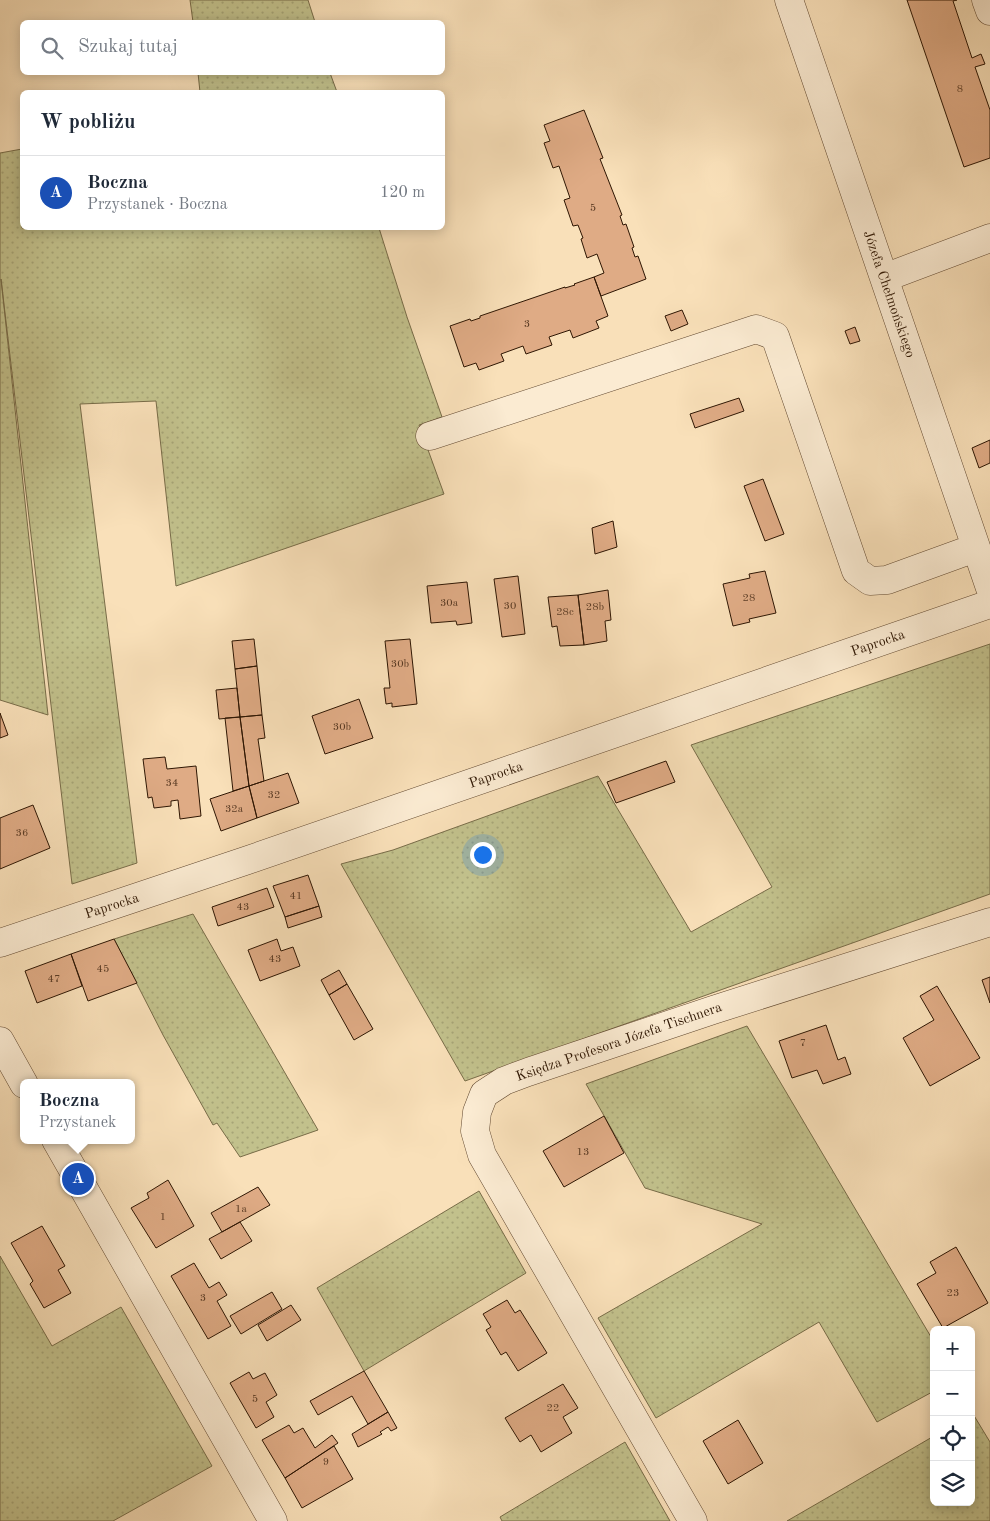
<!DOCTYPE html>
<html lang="pl">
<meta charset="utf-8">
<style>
:root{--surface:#fff;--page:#f6f6f7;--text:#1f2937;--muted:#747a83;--line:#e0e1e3;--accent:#d93025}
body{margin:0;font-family:"Old Standard TT",serif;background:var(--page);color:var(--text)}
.controls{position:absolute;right:15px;bottom:15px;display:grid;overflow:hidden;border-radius:8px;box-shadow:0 2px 12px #0003}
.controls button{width:45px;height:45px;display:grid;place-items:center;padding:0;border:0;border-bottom:1px solid var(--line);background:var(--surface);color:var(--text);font:25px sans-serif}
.you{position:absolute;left:482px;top:854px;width:18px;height:18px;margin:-12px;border:4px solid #fff;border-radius:50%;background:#1a73e8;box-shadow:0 0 0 8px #1a73e833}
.badge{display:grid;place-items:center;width:32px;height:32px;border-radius:50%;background:var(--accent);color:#fff;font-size:16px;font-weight:700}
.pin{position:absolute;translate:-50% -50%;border:2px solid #fff;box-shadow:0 1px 5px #0006}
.popup{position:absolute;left:20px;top:1079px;width:115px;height:65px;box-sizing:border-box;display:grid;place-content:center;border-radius:8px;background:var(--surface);filter:drop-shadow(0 1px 4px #0005);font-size:16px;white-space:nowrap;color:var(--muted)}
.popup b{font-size:19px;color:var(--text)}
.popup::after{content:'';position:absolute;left:50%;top:100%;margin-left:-10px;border:10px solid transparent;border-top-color:var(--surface)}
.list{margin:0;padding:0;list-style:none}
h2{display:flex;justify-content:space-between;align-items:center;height:65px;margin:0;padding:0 20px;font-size:21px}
h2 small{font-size:16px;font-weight:400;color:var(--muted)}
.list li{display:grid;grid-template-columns:32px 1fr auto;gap:15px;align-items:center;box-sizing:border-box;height:75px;padding:0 20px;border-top:1px solid var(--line)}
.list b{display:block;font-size:19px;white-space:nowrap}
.list p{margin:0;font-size:16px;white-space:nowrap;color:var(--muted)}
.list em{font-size:16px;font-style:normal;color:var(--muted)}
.icon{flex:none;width:28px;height:28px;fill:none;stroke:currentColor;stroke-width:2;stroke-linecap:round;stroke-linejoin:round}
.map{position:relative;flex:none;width:990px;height:1521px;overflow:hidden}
.search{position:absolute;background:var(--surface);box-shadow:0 2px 12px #0003;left:20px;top:20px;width:425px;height:55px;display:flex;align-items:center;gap:12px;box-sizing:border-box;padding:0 18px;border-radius:8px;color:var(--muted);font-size:19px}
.panel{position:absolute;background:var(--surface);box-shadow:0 2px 12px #0003;left:20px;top:90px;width:425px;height:140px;border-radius:8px}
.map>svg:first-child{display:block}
.grass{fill:url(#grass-dots);stroke:#786c48}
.building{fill:#dfab85;stroke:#2e1603}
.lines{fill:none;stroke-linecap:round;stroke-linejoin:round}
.minor-casing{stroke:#614830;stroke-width:29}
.minor{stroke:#fbebd2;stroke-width:28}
.labels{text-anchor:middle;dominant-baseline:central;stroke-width:5;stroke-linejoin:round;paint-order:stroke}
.number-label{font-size:11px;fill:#5a3b24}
.street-label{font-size:14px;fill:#2e1603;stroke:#fbebd2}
</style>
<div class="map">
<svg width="990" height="1521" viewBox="0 0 990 1521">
<defs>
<pattern id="grass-dots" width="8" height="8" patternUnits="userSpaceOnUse" patternTransform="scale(1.25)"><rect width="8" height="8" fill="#c2c18c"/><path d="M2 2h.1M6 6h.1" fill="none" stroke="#a7a577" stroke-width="1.8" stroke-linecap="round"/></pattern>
</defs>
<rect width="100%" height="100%" fill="#f9e0b9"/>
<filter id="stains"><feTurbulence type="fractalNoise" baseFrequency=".004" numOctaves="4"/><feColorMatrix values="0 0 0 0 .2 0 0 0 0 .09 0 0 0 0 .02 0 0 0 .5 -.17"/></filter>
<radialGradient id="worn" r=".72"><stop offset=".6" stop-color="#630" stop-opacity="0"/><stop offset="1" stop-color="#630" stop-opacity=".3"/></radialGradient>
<path class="grass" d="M190 0H308L315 22H193Z
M198 73H330L337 92H200Z
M22 149V228H379L407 317 442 417 419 425 444 494 176 586 156 401 80 404 137 863 72 884 1 279 48 715 0 700V153Z
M990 644V894L465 1081 341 864 393 850 598 776 691 932 772 887 691 745Z
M193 914 318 1130 240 1157 217 1123 213 1125 163 1035 114 939Z
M747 1026 934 1342V1391L877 1422 819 1322 656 1418 598 1318 762 1224 645 1188 586 1084Z
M479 1191 526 1273 364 1371 317 1288Z
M0 1256 52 1346 121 1307 212 1466 113 1521H0Z
M973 1414 990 1442V1521H787L934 1436V1502H971V1415Z
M625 1442 670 1521H502L500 1517Z"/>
<path class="building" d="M907 0H957L953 1 972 58 981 54 985 64 975 67 990 110V158L964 167Z
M584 110 603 158 600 159 622 215 620 216 623 225 626 224 634 247 632 248 635 257 638 256 646 279 601 296 594 277 604 273 597 254 587 258 581 239 583 238 578 225 573 226 564 200 570 198 559 166 553 168 544 143 550 141 544 125Z
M594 277 608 316 596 321 599 328 573 338 570 330 549 337 552 345 526 354 523 346 501 354 504 361 479 370 476 363 464 367 450 326 470 319 471 321 480 318V316L565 287V288L575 285 574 284Z
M682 310 688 324 671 331 665 316Z
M855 327 860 341 850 344 845 331Z
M739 398 744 411 695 428 690 414Z
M990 440V463L979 468 972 448Z
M763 479 784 534 765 541 744 486Z
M613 521 617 547 595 554 592 528Z
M765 571 776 613 749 619 750 622 733 626 723 584 750 578 749 574Z
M518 576 525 634 502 637 494 579Z
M467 582 472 623 457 625 456 621 431 623 427 586Z
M608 590 611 620 605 621 607 641 584 645 578 595Z
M578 595 584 645 560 646 557 626 552 627 548 597Z
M254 639 257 666 235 669 232 641Z
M410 639 417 704 392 707V703L386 704 384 688H390L385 641Z
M257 666 262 715 240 717 235 669Z
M237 688 240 717 219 719 216 690Z
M359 699 373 738 325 754 312 716Z
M0 713 8 735 0 738Z
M262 715 265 738 258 739 264 781 249 786 240 717Z
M240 717 249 786 233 791 225 718Z
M165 757 167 769 196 766 201 816 180 819 178 800 171 801V806L154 808 152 797 148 798 143 759Z
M666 761 675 782 616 803 607 782Z
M288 773 299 803 257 818 249 786Z
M249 786 257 818 221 831 210 799Z
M33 805 50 848 0 869V818Z
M308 875 319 906 285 917 273 886Z
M267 888 274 907 218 926 212 907Z
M319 906 322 917 288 928 285 917Z
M114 939 137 983 88 1001 71 954Z
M277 939 281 951 293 947 300 966 260 981 248 950Z
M71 954 82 986 37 1003 25 971Z
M339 970 347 984 329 995 321 980Z
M990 977V1003L982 980Z
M347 984 373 1029 354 1040 329 995Z
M937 986 980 1058 930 1086 903 1038 934 1020 920 996Z
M826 1025 838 1060 845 1057 851 1074 823 1084 817 1070 792 1078 779 1041Z
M604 1116 624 1153 564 1187 543 1151Z
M168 1180 194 1226 156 1248 131 1208 149 1198 147 1193Z
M258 1187 270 1205 222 1232 211 1213Z
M240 1222 252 1241 221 1259 209 1239Z
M42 1226 65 1266 58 1270 71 1293 44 1308 30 1284 33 1281 11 1243Z
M956 1247 988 1303 943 1328 917 1284 936 1273 930 1262Z
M194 1263 209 1288 219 1282 227 1295 217 1301 231 1326 208 1339 171 1276Z
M272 1292 282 1309 241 1334 230 1316Z
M507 1300 515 1313 520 1310 547 1353 518 1371 506 1352 501 1355 486 1330 491 1327 483 1314Z
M291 1305 301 1320 267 1341 258 1325Z
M364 1371 388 1412 368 1424 352 1396 318 1415 310 1401Z
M249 1372 253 1379 265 1373 277 1395 266 1402 274 1417 256 1428 230 1383Z
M563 1384 578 1408 563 1417 572 1433 541 1452 531 1435 520 1442 505 1418Z
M388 1412 397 1428 391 1431 388 1427 380 1432 382 1434 358 1447 352 1434Z
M738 1420 763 1463 728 1484 703 1441Z
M289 1425 294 1433 303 1428 315 1448 332 1435 338 1443 285 1478 262 1440Z
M334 1446 353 1479 302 1508 285 1478Z"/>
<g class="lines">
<g class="minor-casing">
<path id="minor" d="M789 0 990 588
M986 0 990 11
M884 278 990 238
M430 436 756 329 775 336 856 571 870 581 887 580 975 548
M0 943 248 860 990 604
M0 1041 24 1084
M56 1140 273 1521
M693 1521 482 1155 475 1131 477 1112 484 1094 504 1081 528 1072 713 1010 990 922"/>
</g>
<use href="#minor" class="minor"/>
</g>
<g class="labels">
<g class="number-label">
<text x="960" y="89">8</text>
<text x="593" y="208">5</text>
<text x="527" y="324">3</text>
<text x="749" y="598">28</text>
<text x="449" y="603">30a</text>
<text x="510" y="606">30</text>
<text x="595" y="607">28b</text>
<text x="565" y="612">28c</text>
<text x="400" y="664">30b</text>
<text x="342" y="727">30b</text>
<text x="172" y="783">34</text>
<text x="274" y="795">32</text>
<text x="234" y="809">32a</text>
<text x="22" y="833">36</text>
<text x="296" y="896">41</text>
<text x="243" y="907">43</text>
<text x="275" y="959">43</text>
<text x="103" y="969">45</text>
<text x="54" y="979">47</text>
<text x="803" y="1043">7</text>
<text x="583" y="1152">13</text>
<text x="241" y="1209">1a</text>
<text x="163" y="1217">1</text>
<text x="953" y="1293">23</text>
<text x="203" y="1298">3</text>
<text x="255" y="1399">5</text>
<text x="553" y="1408">22</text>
<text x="326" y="1462">9</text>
</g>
<g class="street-label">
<text transform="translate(889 294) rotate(71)">Józefa Chełmońskiego</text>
<text transform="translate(878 643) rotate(-19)">Paprocka</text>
<text transform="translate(496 775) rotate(-19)">Paprocka</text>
<text transform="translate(112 906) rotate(-18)">Paprocka</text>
<text transform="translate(619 1042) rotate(-19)">Księdza Profesora Józefa Tischnera</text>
</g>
</g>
<rect width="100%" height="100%" filter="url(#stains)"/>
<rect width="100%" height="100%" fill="url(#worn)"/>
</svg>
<div class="controls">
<button>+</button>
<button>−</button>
<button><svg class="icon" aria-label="locate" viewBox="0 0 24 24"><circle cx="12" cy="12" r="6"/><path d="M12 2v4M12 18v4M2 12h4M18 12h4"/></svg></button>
<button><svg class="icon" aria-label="layers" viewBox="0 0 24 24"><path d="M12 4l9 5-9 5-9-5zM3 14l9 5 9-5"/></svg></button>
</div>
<div class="you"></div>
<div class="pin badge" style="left:78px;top:1179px;background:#1a4fb4">A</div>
<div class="popup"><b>Boczna</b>Przystanek</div>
<div class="search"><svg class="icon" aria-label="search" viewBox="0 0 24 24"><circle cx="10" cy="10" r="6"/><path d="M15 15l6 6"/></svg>Szukaj tutaj</div>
<section class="panel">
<h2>W pobliżu<small></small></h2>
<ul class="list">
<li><span class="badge" style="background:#1a4fb4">A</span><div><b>Boczna</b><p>Przystanek · Boczna</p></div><em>120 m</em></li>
</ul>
</section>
</div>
